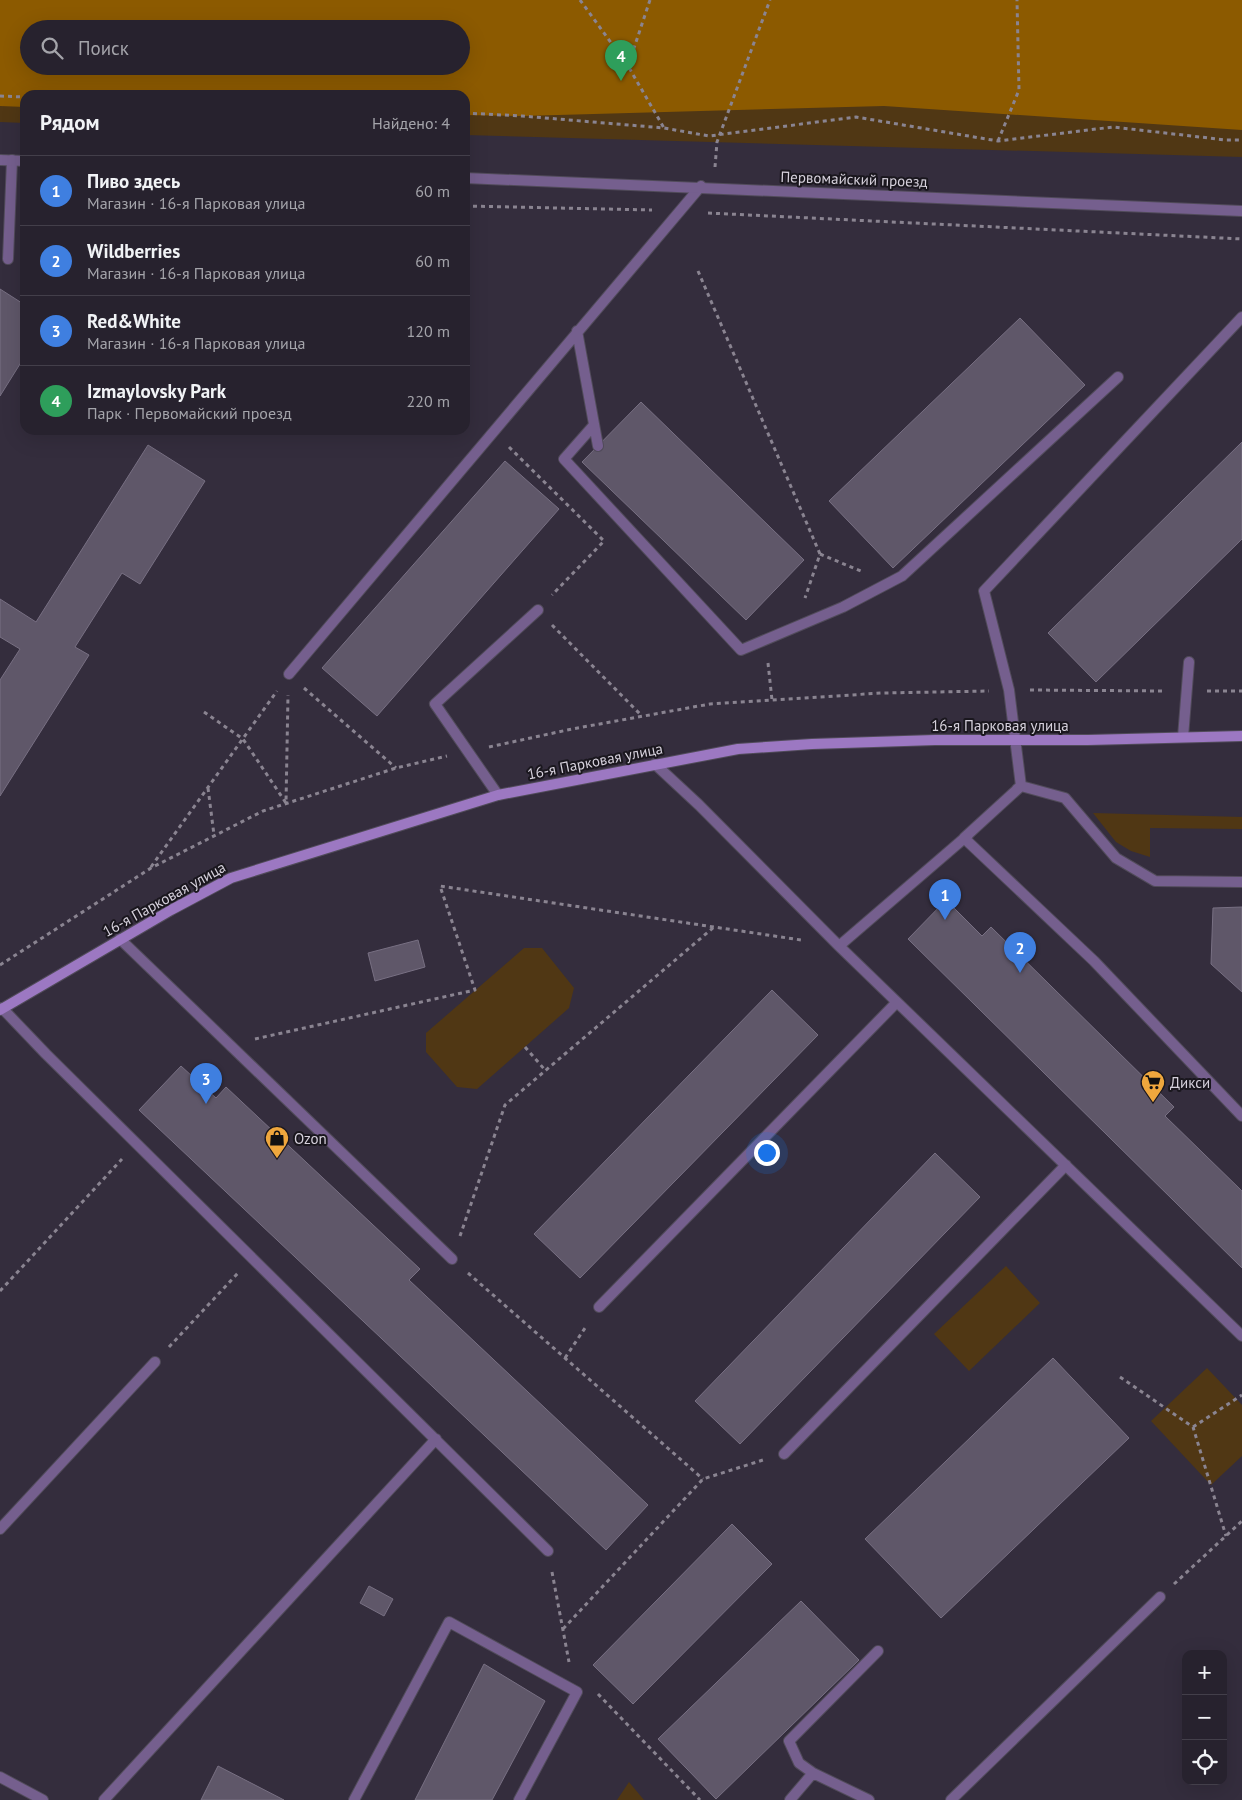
<!DOCTYPE html>
<html lang="ru">
<meta charset="utf-8">
<style>
:root{--surface:#27222e;--page:#2f2a36;--text:#f1f3f6;--muted:#a4a4aa;--line:#433f4a;--accent:#d93025}
body{margin:0;font-family:"PT Sans",sans-serif;background:var(--page);color:var(--text)}
.controls{position:absolute;right:15px;bottom:15px;display:grid;overflow:hidden;border-radius:10px;box-shadow:0 5px 20px #0002}
.controls button{width:45px;height:45px;display:grid;place-items:center;padding:0;border:0;border-bottom:1px solid var(--line);background:var(--surface);color:var(--text);font:25px sans-serif}
.you{position:absolute;left:766px;top:1152px;width:18px;height:18px;margin:-12px;border:4px solid #fff;border-radius:50%;background:#1a73e8;box-shadow:0 0 0 8px #1a73e833}
.badge{display:grid;place-items:center;width:32px;height:32px;border-radius:50%;background:var(--accent);color:#fff;font-size:16px;font-weight:700}
.pin{position:absolute;translate:-50% -41px;filter:drop-shadow(0 1px 2px #0008)}
.pin::after{content:'';position:absolute;top:26px;width:18px;height:15px;background:inherit;clip-path:polygon(0 0,100% 0,50% 100%)}
.list{margin:0;padding:0;list-style:none}
h2{display:flex;justify-content:space-between;align-items:center;height:65px;margin:0;padding:0 20px;font-size:21px}
h2 small{font-size:16px;font-weight:400;color:var(--muted)}
.list li{display:grid;grid-template-columns:32px 1fr auto;gap:15px;align-items:center;box-sizing:border-box;height:70px;padding:0 20px;border-top:1px solid var(--line)}
.list b{display:block;font-size:19px;white-space:nowrap}
.list p{margin:0;font-size:16px;white-space:nowrap;color:var(--muted)}
.list em{font-size:16px;font-style:normal;color:var(--muted)}
.icon{flex:none;width:28px;height:28px;fill:none;stroke:currentColor;stroke-width:2;stroke-linecap:round;stroke-linejoin:round}
.map{position:relative;flex:none;width:1242px;height:1800px;overflow:hidden}
.search{position:absolute;background:var(--surface);box-shadow:0 5px 20px #0002;left:20px;top:20px;width:450px;height:55px;display:flex;align-items:center;gap:12px;box-sizing:border-box;padding:0 18px;border-radius:28px;color:var(--muted);font-size:19px}
.panel{position:absolute;background:var(--surface);box-shadow:0 5px 20px #0002;left:20px;top:90px;width:450px;height:345px;border-radius:15px}
.map>svg:first-child{display:block}
.green{fill:#503714;fill-rule:evenodd}
.forest{fill:#8c5a00;fill-rule:evenodd}
.building{fill:#5f5769;stroke:#787083}
.lines{fill:none;stroke-linecap:round;stroke-linejoin:round}
.lane-casing{stroke:#514b5a;stroke-width:12}
.street-casing{stroke:#514b5a;stroke-width:12}
.secondary-casing{stroke:#514b5a;stroke-width:12}
.path{stroke:#8a8491;stroke-width:3;stroke-dasharray:4 4;stroke-linecap:butt}
.lane{stroke:#755f8e;stroke-width:10}
.street{stroke:#755f8e;stroke-width:10}
.secondary{stroke:#9c78c2;stroke-width:10}
.labels{text-anchor:middle;dominant-baseline:central;stroke-width:4;stroke-linejoin:round;paint-order:stroke}
.street-label{font-size:15px;fill:#d6d1dc;stroke:#1a171e}
.poi-label{font-size:15px;fill:#d6d1dc;stroke:#1a171e;text-anchor:start}
</style>
<div class="map">
<svg width="1242" height="1800" viewBox="0 0 1242 1800">
<rect width="100%" height="100%" fill="#342d3d"/>
<path class="green" d="M0 0H1242V157L465 135V95H25V123L0 122ZM29 29H461V66H29Z
M1093 813 1242 817V829L1150 828V857L1131 851 1116 842Z
M524 948H542L574 988 569 1008 477 1089 457 1087 426 1052V1033Z
M1006 1266 1040 1303 969 1371 934 1334Z
M1207 1368 1242 1405V1456L1211 1485 1151 1421Z
M629 1782 644 1800H617Z"/>
<path class="forest" d="M0 0H1242V130L884 106 522 116 465 115V95H25V107L0 106ZM29 29H461V66H29Z"/>
<path class="building" d="M0 289 25 305V356L0 396Z
M1020 318 1085 385 893 568 829 501Z
M641 402 804 560 746 620 582 462Z
M1242 442V539L1096 682 1048 633Z
M148 445 205 481 140 584 122 573 75 647 89 655 0 796V680L20 649 0 637V599L36 622Z
M505 461 559 509 377 716 322 668Z
M946 900 982 936 991 927 1174 1107 1165 1116 1242 1191V1268L908 939Z
M1242 907V992L1211 964 1213 908Z
M418 940 425 967 375 981 368 953Z
M772 990 818 1035 580 1278 534 1234Z
M181 1066 216 1098 226 1087 420 1269 409 1280 648 1505 606 1550 139 1110Z
M935 1153 980 1197 740 1444 695 1401Z
M1053 1358 1129 1438 941 1618 865 1539Z
M732 1524 772 1564 633 1704 593 1665Z
M369 1586 393 1599 384 1616 360 1603Z
M801 1601 859 1660 716 1799 658 1739Z
M484 1664 545 1701 492 1800H415Z
M218 1766 284 1800H201Z"/>
<g class="lines">
<g class="lane-casing">
<path id="lane" d="M8 259 12 160
M1242 317 984 591 1009 690 1021 786 964 838 1094 961 1242 1116
M577 331 598 446
M594 425 564 459 741 650 843 607 902 576 1118 377
M289 674 701 186
M1183 737 1189 662
M655 764 699 805 839 946 1242 1336
M1017 789 1021 786 1065 798 1116 858 1155 881 1242 882
M498 795 435 704 538 610
M120 939 452 1259
M839 946 968 835
M2 1008 46 1054 548 1551
M599 1307 897 1002
M784 1454 1066 1165
M0 1529 155 1362
M0 1777 43 1800
M104 1800 436 1439
M354 1800 449 1622 577 1692 519 1800
M790 1800 813 1773
M869 1800 813 1773 799 1763 789 1741 878 1651
M951 1800 1160 1597"/>
</g>
<g class="street-casing">
<path id="street" d="M0 160 25 161
M465 178 1242 211"/>
</g>
<g class="secondary-casing">
<path id="secondary" d="M0 1010 171 910 231 878 498 795 738 749 812 744 935 740H1088L1242 736"/>
</g>
<path class="path" d="M580 0 628 66
M650 0 628 66 664 128
M0 96 25 97
M465 113 522 116 664 128 709 136 856 117 998 141 1113 127 1226 140H1242
M998 141 1019 90 1017 0
M715 167 717 142 770 0
M465 206 652 210
M708 213 1242 239
M698 271 820 554 805 598
M509 447 604 541 552 595
M820 554 863 572
M552 625 642 716
M768 663 772 700
M304 688 396 768
M1030 690 1166 691
M1207 691H1242
M204 712 243 739 286 803 288 695
M489 747 572 729 710 704 882 693 989 691
M208 788 214 835
M151 867 277 691
M0 965 151 868 263 811 396 768 447 756
M255 1039 475 990 440 886 801 940
M525 1047 545 1070
M460 1236 505 1105 714 927
M468 1273 703 1479
M0 1291 122 1159
M169 1347 238 1273
M565 1358 587 1325
M1120 1377 1193 1427 1226 1536
M1193 1427 1242 1395
M552 1572 569 1662
M1174 1584 1242 1521
M563 1629 703 1479 763 1460
M598 1694 700 1800"/>
<use href="#lane" class="lane"/>
<use href="#street" class="street"/>
<use href="#secondary" class="secondary"/>
</g>
<defs>
<g id="supermarket-pin" transform="scale(1.25)"><path d="M0 17L-7.5 6A9.5 9.5 0 1 1 7.5 6Z" fill="#efa73d" stroke="#1a171e"/><path d="M-6-5.5h2.5l.6 2H6L4.5 2H-2.5L-4.4-4H-6ZM-1.5 3.2a1.3 1.3 0 1 0 .1 0ZM3 3.2a1.3 1.3 0 1 0 .1 0Z" fill="#111"/></g>
<g id="shop-pin" transform="scale(1.25)"><path d="M0 17L-7.5 6A9.5 9.5 0 1 1 7.5 6Z" fill="#efa73d" stroke="#1a171e"/><path d="M-5-2.5h2.3a2.7 3.5 0 0 1 5.4 0H5L5.5 6h-11ZM-1.5-2.5h3a1.5 2.3 0 0 0-3 0Z" fill="#111"/></g>
</defs>
<g fill-rule="evenodd">
<use href="#supermarket-pin" x="1153" y="1082"/>
<use href="#shop-pin" x="277" y="1138"/>
</g>
<g class="labels">
<g class="street-label">
<text transform="translate(854 179) rotate(2)">Первомайский проезд</text>
<text x="1000" y="725">16-я Парковая улица</text>
<text transform="translate(595 761) rotate(-11)">16-я Парковая улица</text>
<text transform="translate(164 899) rotate(-29)">16-я Парковая улица</text>
</g>
<g class="poi-label">
<text x="1170" y="1082">Дикси</text>
<text x="294" y="1138">Ozon</text>
</g>
</g>
</svg>
<div class="controls">
<button>+</button>
<button>−</button>
<button><svg class="icon" aria-label="locate" viewBox="0 0 24 24"><circle cx="12" cy="12" r="6"/><path d="M12 2v4M12 18v4M2 12h4M18 12h4"/></svg></button>
</div>
<div class="you"></div>
<div class="pin badge" style="left:945px;top:920px;background:#3f7fe0">1</div>
<div class="pin badge" style="left:1020px;top:973px;background:#3f7fe0">2</div>
<div class="pin badge" style="left:206px;top:1104px;background:#3f7fe0">3</div>
<div class="pin badge" style="left:621px;top:81px;background:#2e9e5b">4</div>
<div class="search"><svg class="icon" aria-label="search" viewBox="0 0 24 24"><circle cx="10" cy="10" r="6"/><path d="M15 15l6 6"/></svg>Поиск</div>
<section class="panel">
<h2>Рядом<small>Найдено: 4</small></h2>
<ul class="list">
<li><span class="badge" style="background:#3f7fe0">1</span><div><b>Пиво здесь</b><p>Магазин · 16-я Парковая улица</p></div><em>60 m</em></li>
<li><span class="badge" style="background:#3f7fe0">2</span><div><b>Wildberries</b><p>Магазин · 16-я Парковая улица</p></div><em>60 m</em></li>
<li><span class="badge" style="background:#3f7fe0">3</span><div><b>Red&amp;White</b><p>Магазин · 16-я Парковая улица</p></div><em>120 m</em></li>
<li><span class="badge" style="background:#2e9e5b">4</span><div><b>Izmaylovsky Park</b><p>Парк · Первомайский проезд</p></div><em>220 m</em></li>
</ul>
</section>
</div>
